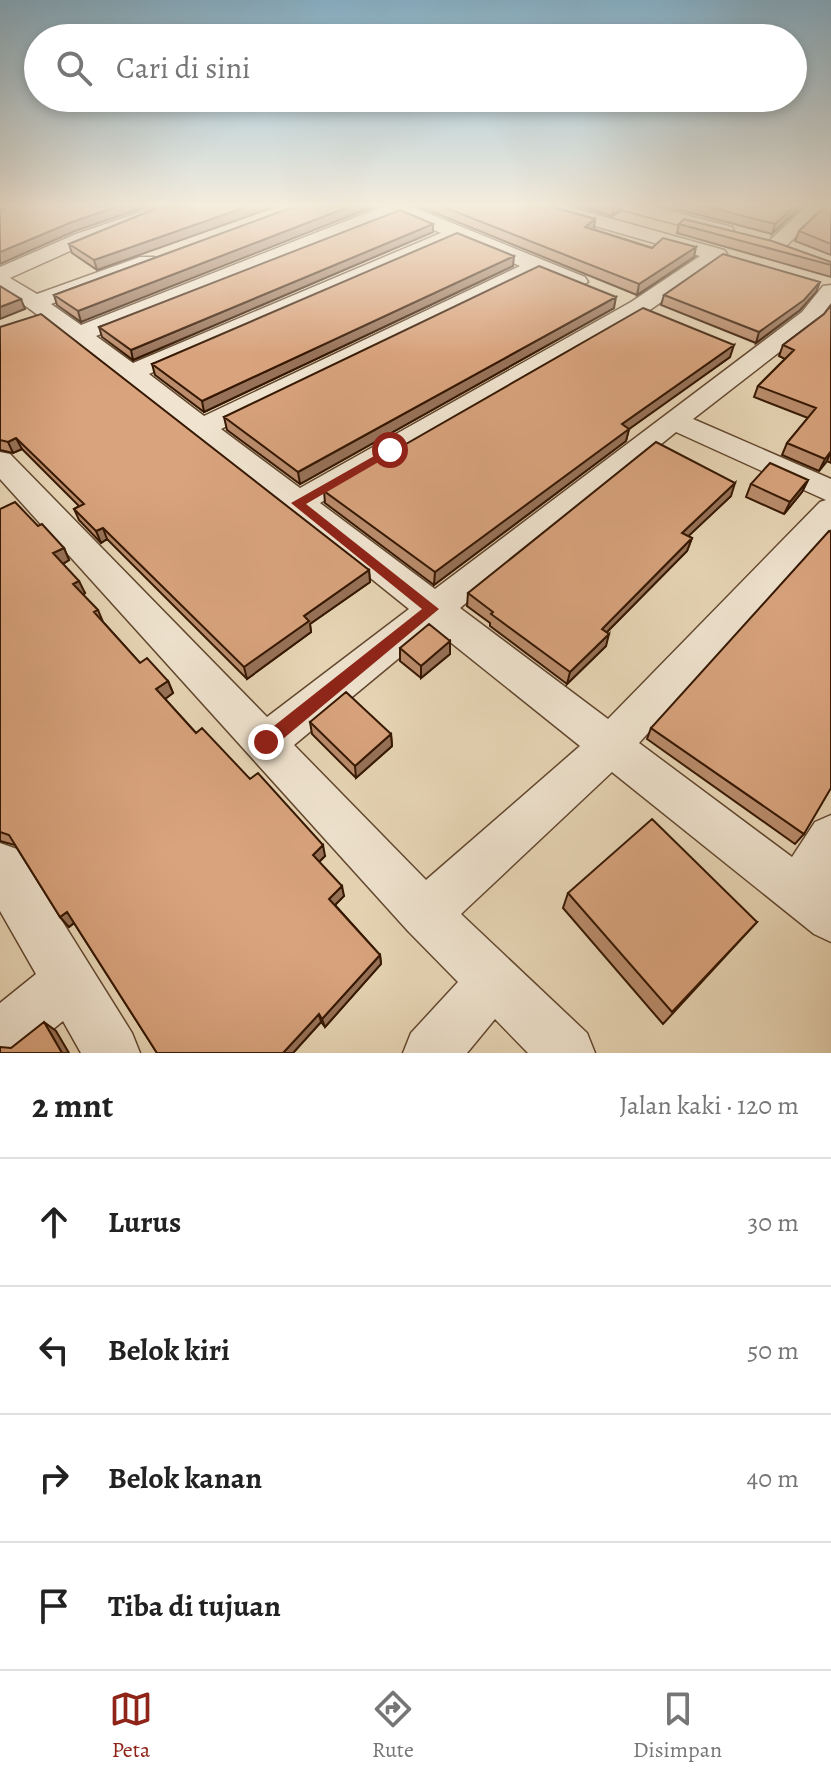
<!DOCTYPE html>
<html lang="id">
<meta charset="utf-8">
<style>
:root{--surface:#fff;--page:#f6f6f6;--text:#222;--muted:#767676;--line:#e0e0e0;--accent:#8f2418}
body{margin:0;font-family:Alegreya,serif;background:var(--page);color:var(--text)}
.stop{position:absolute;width:24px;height:24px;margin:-18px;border:6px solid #8f2418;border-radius:50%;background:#fff}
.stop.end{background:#8f2418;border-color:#fff;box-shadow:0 2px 8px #0008}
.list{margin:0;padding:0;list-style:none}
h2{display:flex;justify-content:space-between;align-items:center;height:104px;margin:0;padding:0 32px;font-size:34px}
h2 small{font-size:26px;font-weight:400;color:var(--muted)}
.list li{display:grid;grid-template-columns:52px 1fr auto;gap:24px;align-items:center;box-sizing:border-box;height:128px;padding:0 32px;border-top:2px solid var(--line)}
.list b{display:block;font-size:30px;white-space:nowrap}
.list em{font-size:26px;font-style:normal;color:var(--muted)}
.icon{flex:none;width:44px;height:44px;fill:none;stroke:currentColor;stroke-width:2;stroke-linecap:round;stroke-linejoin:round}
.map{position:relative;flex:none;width:831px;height:1053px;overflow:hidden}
.search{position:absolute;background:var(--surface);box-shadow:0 4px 12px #0003;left:24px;right:24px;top:24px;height:88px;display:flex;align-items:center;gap:20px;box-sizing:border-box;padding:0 28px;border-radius:44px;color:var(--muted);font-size:30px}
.sheet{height:616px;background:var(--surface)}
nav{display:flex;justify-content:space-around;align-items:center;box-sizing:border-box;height:112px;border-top:2px solid var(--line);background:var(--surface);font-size:22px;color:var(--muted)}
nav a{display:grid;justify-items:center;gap:4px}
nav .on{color:var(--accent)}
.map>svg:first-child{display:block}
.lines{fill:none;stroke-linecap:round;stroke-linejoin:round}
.minor-casing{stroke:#62472f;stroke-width:3}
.minor{fill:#f0e4d0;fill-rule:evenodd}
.wall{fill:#ba8c6c;stroke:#351702;stroke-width:2}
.shaded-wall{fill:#977258;stroke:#351702;stroke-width:2}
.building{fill:#d8a37d;stroke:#351702;stroke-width:2}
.route{fill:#8f2418}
</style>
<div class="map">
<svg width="831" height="1053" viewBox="0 0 831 1053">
<rect width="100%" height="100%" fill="#e8d6b6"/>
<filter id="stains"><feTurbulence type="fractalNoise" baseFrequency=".0025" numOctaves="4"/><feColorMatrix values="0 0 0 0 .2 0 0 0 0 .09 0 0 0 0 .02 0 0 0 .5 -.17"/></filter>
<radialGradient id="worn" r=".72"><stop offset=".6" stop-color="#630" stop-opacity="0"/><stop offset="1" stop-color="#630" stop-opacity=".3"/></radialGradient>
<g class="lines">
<g class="minor-casing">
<path id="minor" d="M158 206H186L90 242 10 278 37 294 140 257H154L157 261 154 265 51 304 81 325 384 206H410L585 277 588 282 577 288 538 273 221 429 300 488 631 302 700 256 539 210 536 206H566L724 250 727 254 724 258 647 312 320 503 435 589 802 312 823 286 831 285V305L818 322 693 419 831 479V529L639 743 792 857 815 822 831 815V942L814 934 612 772 461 914 587 1033 595 1053H528L495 1019 467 1053H403L411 1033 458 982 408 931 0 479V452L10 454 267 717 409 609 122 378 27 307 0 290V267L76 234ZM399 215 441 233 133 363 96 336ZM457 239 520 266 204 416 149 374ZM676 432 826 500 820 502 608 719 460 608ZM434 629 580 746 426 880 294 745Z
M620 206H652L732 227 734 231 725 237 623 210Z
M807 206H827L784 248H770L767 244 770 240Z
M0 843 17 849 132 1033 140 1053H81L63 1021 24 1053H0V1003L36 974 0 911Z"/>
</g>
<use href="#minor" class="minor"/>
</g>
<path class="wall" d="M162 206 97 270 72 253 69 244Z
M296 206 81 322 57 305 54 295Z
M418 206H549L595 219 593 229 652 248 694 257 637 295Z
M579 206H620V211L612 216Z
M665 206H802L772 234Z
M831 206V255L795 241 799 231Z
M433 224V232L133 360 102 337 99 327Z
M679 224 831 262V277L677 233Z
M513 266 204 412 155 375 152 364Z
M816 292 800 310 756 343 661 305 664 295Z
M831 305V463L827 461 819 471 782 455 787 443 808 418 754 397 758 386 785 359 779 356 783 345 824 314Z
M614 308 300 484 227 430 224 417Z
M0 327 369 570 370 582 310 624 311 632 247 679 107 539 101 543 79 520 74 509 79 506 22 449 13 453 0 450Z
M730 357 629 429 626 441 434 585 325 503 324 491Z
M808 480 802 492 784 514 746 497 751 484Z
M731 496 688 536 692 538 687 551 607 632 606 646 567 684 490 626V623L467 606 468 593Z
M0 509 38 526 64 548 69 560 63 564 85 593 83 595 98 610 103 622 140 663 168 681 173 693 165 699 196 733 250 779 325 856 319 862 344 896 335 905 380 955 381 964 325 1027 321 1022 293 1053H157L74 923 69 927 60 917 15 845 0 841Z
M450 641V654L421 678 400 661V648Z
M310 722 391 734 392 746 356 778 312 734Z
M651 728 804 834 795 844 647 739Z
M568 893 757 922 663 1024 563 908Z"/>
<path class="shaded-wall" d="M118 206H148L75 231 0 264V252L72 222Z
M249 206H277L97 270 94 260Z
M351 206H375L81 322 78 311Z
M614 206H620V211L612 216Z
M795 206H802L772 234 775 224Z
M595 219 594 229 583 236 585 227Z
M433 224V232L133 360 131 350Z
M696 247 694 257 637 295 639 284Z
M514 256 513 266 204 412 202 401Z
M820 282 816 292 800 310 756 343 759 332Z
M616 297 614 308 300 484 298 472Z
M21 299 25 309 0 319V307Z
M734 345 730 357 629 429 626 441 434 585 435 572 622 424Z
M16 438 22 449 13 453 8 442Z
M831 451 827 461 819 471 825 459Z
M808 480 802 492 784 514 790 502Z
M735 483 731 496 678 546 682 533Z
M103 528 107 539 101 543 96 531Z
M692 538 687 551 598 641 602 629Z
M64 548 69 560 59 566 53 553Z
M369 570 370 582 310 624 311 632 247 679 244 667 304 616Z
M79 581 85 593 79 597 73 584Z
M609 634 606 646 567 684 570 672Z
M450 641V654L421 678V666Z
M168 681 173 693 161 702 156 689Z
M391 734 392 746 356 778 355 766Z
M323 845 325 856 316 865 313 855Z
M342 886 344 896 331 909 329 899Z
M67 912 75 922 69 927 60 917Z
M380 955 381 964 325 1027 322 1019Z
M319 1014 321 1022 293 1053H283Z
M44 1022 56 1031 69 1053H62Z"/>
<path class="building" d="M11 206H118L72 222 0 252V210Z
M162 206H249L94 260 69 244Z
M296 206H351L78 311 54 295Z
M441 206H549L595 219 585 227 652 248 663 238 696 247 639 284Z
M704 206H795L775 224Z
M825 206H831V244L799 231Z
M400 210 433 224 131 350 99 327Z
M684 219 772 241 831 262V265L679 224Z
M457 233 514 256 202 401 152 364Z
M723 254 820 282 804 300 759 332 664 295Z
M539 266 616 297 298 472 224 417Z
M0 286 21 299 0 307Z
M831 305V451L825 459 787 443 816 408 758 386 794 350 783 345 824 314Z
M643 308 734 345 622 424 629 429 435 572 324 491Z
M41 314 369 570 304 616 309 621 244 667 103 528 96 531 74 509 84 504 16 438 8 442 0 440V327Z
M656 442 735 483 682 533 692 538 602 629 609 634 570 672 491 614 493 612 468 593Z
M770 463 808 480 790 502 751 484Z
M15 502 38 526 42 524 64 548 53 553 79 581 73 584 98 610 94 612 140 663 147 658 168 681 156 689 196 733 202 728 250 779 258 773 323 845 313 855 342 886 329 899 380 955 322 1019 319 1014 283 1053H157L67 912 60 917 9 835 0 832V509Z
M829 531 831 532V788L804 834 651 728Z
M429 624 450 641 421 666 400 648Z
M346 692 391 734 355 766 310 722Z
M652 819 757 922 672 1012 568 893Z
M44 1022 62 1053H0V1047L11 1048Z"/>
<linearGradient id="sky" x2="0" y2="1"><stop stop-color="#87b6d1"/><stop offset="0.58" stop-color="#f5edde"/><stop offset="1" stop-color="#f5edde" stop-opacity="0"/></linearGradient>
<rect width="831" height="354" fill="url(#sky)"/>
<path class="route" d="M390 447 395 450 394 453 306 504 439 609 272 748H260L257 742 260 737 422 609 291 503Z"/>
<rect width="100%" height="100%" filter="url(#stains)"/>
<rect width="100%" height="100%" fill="url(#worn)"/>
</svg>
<div class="stop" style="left:390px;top:450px"></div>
<div class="stop end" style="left:266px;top:742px"></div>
<div class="search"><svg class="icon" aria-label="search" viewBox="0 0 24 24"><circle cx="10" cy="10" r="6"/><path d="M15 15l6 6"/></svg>Cari di sini</div>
</div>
<section class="sheet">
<h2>2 mnt<small>Jalan kaki · 120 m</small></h2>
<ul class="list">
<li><svg class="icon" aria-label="ahead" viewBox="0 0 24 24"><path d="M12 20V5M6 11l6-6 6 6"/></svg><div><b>Lurus</b></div><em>30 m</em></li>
<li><svg class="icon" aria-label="left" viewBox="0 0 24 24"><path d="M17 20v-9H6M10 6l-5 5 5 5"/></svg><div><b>Belok kiri</b></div><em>50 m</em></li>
<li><svg class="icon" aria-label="right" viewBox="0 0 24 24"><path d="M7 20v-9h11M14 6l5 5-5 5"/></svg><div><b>Belok kanan</b></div><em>40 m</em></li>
<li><svg class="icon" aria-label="arrive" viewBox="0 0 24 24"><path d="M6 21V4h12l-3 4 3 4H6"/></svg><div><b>Tiba di tujuan</b></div></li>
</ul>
</section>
<nav>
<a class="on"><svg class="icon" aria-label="map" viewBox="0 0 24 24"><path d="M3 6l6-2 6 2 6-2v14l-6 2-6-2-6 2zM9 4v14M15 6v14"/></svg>Peta</a>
<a><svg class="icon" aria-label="directions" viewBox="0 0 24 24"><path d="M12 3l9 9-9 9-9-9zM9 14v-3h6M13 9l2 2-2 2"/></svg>Rute</a>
<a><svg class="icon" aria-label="saved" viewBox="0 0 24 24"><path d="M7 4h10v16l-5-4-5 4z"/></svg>Disimpan</a>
</nav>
